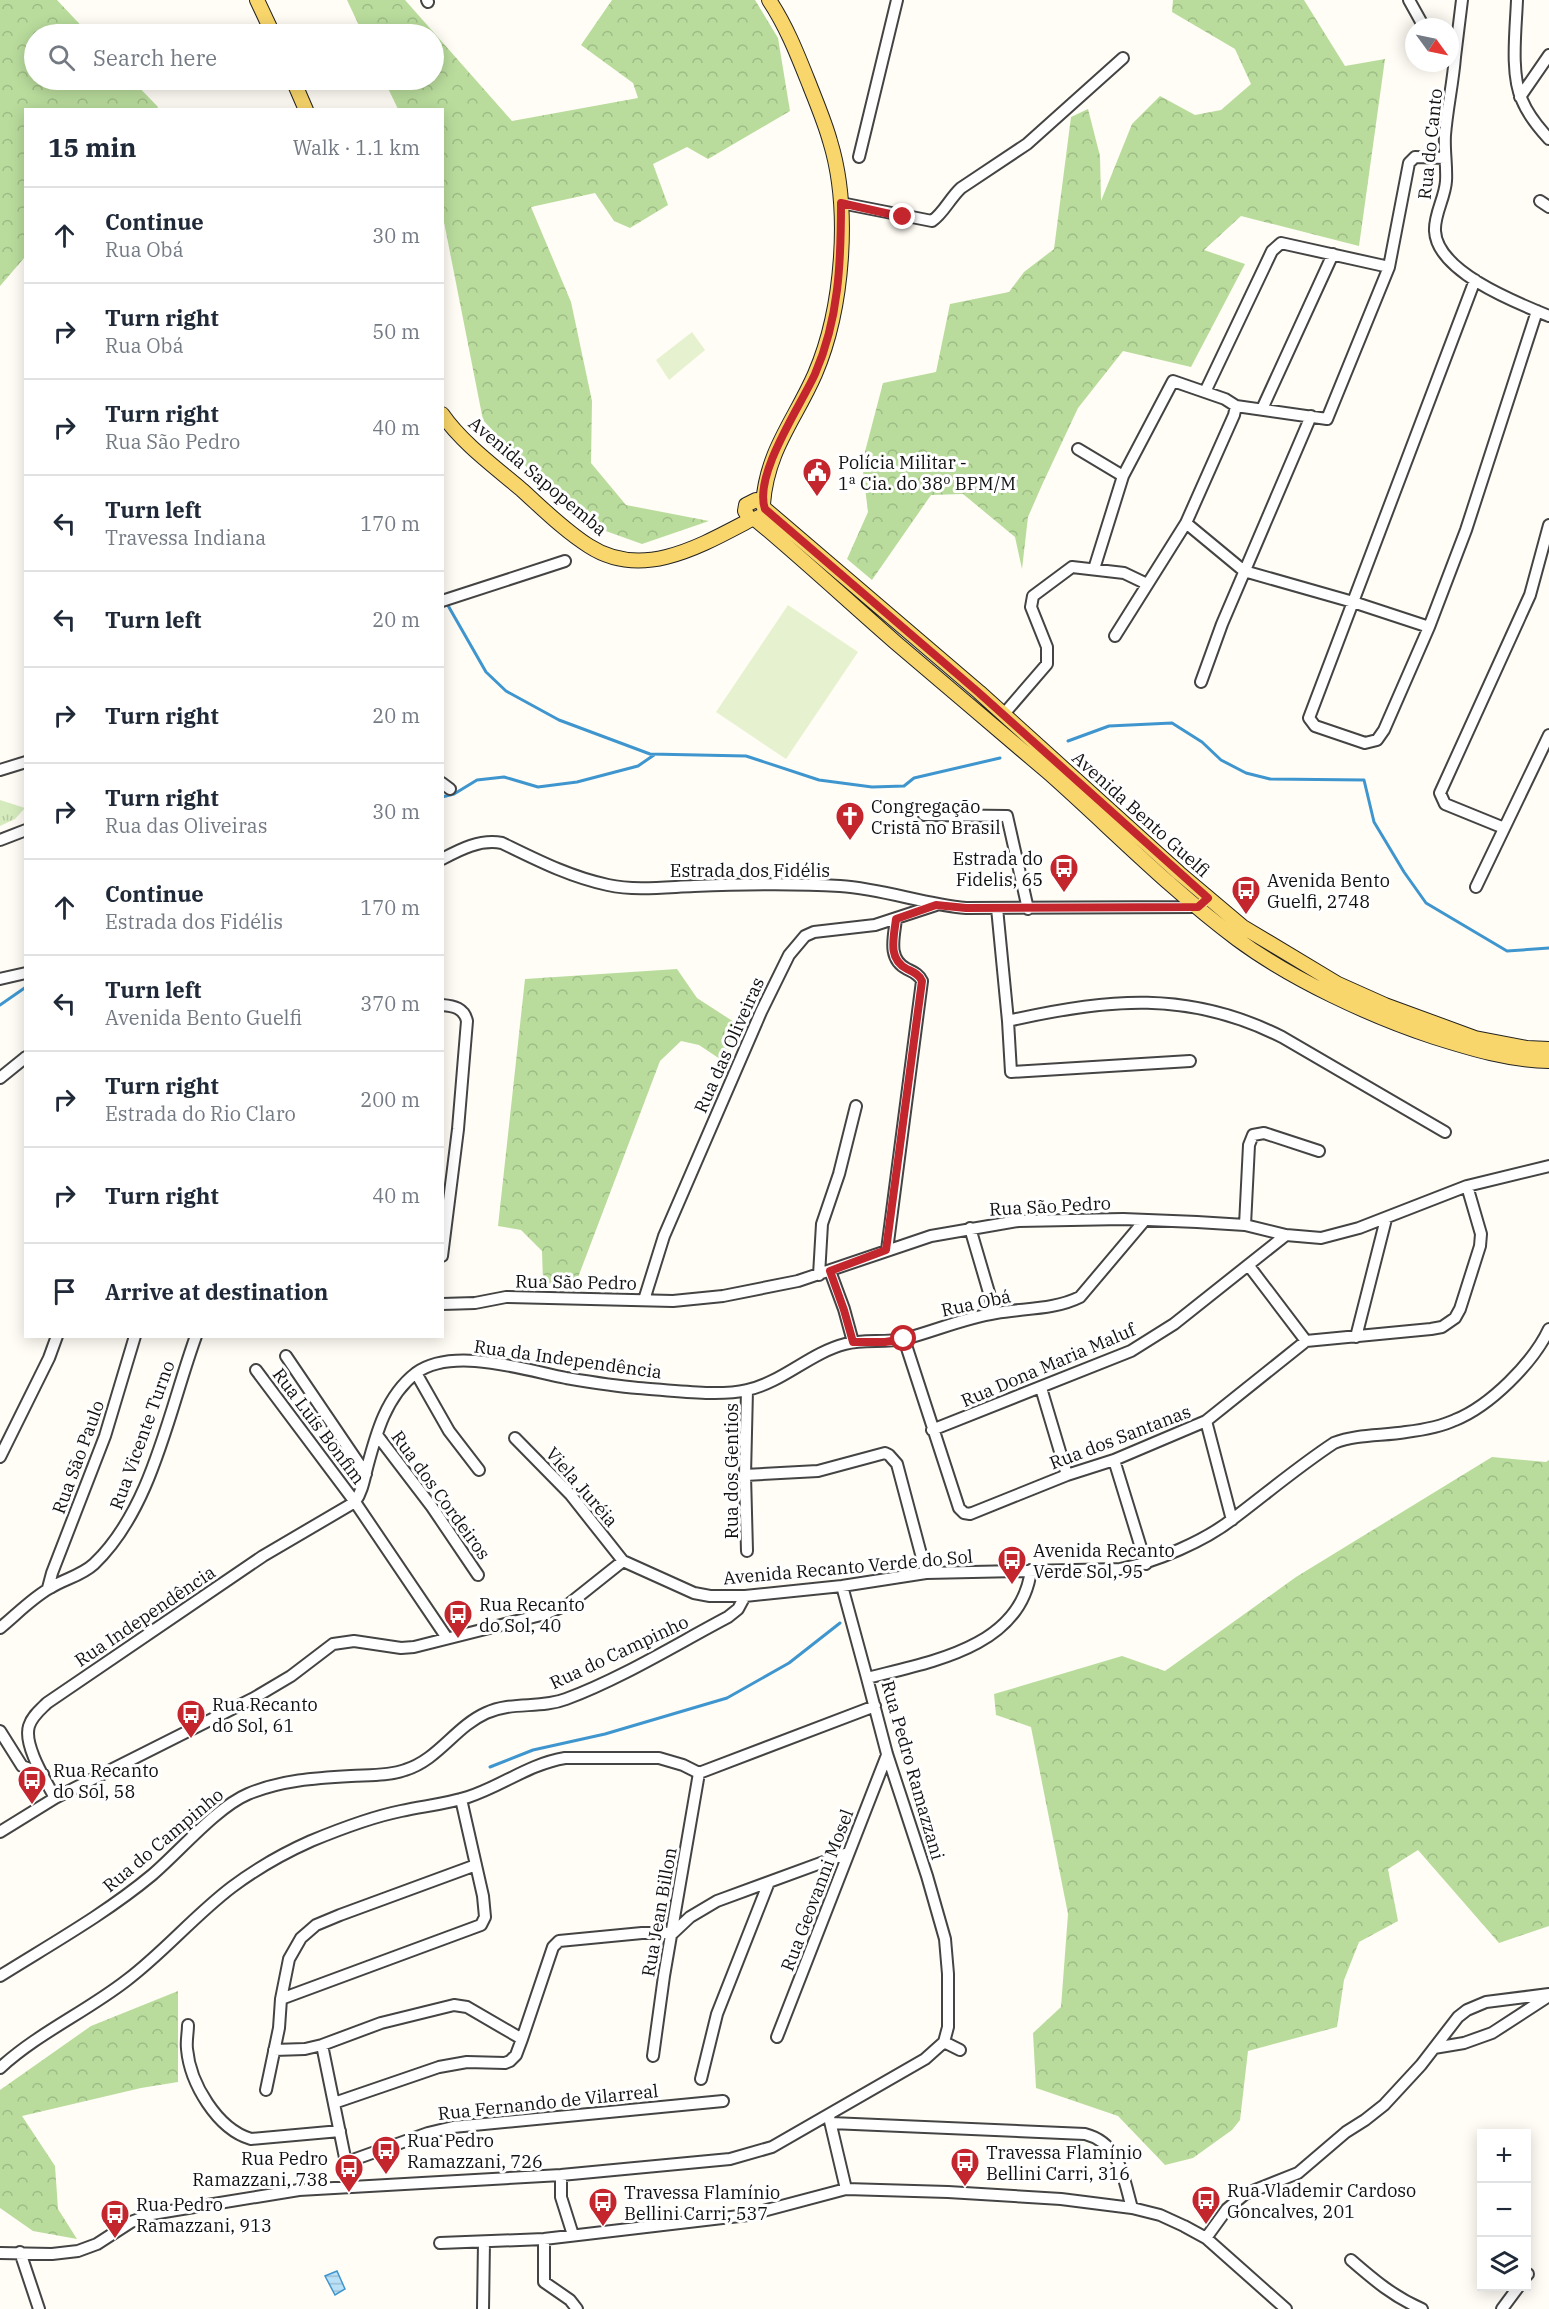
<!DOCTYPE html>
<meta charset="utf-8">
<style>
:root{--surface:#fff;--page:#f6f6f7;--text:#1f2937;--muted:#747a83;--line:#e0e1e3}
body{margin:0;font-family:"IBM Plex Serif",serif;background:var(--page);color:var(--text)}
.controls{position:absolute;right:18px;bottom:18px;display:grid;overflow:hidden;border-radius:0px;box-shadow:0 3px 15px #0003}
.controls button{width:54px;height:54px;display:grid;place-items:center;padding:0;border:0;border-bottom:2px solid var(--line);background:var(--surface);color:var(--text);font:30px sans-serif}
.compass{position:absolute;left:1405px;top:18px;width:54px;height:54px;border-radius:50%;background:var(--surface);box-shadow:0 3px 15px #0003;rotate:123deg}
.stop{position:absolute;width:18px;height:18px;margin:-14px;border:4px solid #c4262e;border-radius:50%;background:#fff}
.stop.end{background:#c4262e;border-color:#fff;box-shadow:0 2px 6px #0008}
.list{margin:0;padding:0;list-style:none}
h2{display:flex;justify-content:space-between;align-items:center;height:78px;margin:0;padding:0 24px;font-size:26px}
h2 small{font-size:20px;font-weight:400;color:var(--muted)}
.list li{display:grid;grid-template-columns:39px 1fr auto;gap:18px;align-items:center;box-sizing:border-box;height:96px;padding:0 24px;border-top:2px solid var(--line)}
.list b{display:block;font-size:22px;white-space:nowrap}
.list p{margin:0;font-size:20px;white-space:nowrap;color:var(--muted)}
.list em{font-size:20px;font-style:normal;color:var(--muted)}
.icon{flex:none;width:33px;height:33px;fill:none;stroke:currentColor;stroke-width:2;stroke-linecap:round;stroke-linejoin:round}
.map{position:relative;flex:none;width:1549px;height:2309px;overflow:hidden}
.search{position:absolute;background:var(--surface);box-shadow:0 3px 15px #0003;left:24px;top:24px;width:420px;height:66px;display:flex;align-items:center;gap:15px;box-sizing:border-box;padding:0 21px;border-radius:33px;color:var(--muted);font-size:22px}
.panel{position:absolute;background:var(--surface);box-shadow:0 3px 15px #0003;left:24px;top:108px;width:420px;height:1230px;border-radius:0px}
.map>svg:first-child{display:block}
.grass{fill:url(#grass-tufts)}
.forest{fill:url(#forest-crowns)}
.pitch{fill:#e6f2cf}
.water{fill:url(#water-rules);stroke:#3f96cf;stroke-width:1.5}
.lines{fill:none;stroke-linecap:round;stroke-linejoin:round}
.stream{stroke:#3f96cf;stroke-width:3}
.minor-casing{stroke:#444;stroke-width:14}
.major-casing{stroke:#222;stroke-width:16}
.minor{stroke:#fff;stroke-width:10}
.major{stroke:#f9d66b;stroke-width:14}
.route{stroke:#c4262e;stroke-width:8}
.labels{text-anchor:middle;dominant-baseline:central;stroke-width:6;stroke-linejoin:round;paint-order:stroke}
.street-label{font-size:18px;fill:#111;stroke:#fff}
.poi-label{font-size:18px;fill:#111;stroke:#fff;text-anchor:start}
</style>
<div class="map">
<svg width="1549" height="2309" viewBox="0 0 1549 2309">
<defs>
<pattern id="grass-tufts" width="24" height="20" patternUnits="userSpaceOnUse" patternTransform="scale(1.5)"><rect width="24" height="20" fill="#d5ebbd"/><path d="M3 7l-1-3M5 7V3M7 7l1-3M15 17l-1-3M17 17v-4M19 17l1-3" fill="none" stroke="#b6c8a1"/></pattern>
<pattern id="forest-crowns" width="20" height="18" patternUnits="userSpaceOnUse" patternTransform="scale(1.5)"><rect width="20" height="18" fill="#b9dc9c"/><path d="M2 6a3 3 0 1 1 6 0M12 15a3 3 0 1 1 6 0" fill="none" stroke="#9ebc85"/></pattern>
<pattern id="water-rules" width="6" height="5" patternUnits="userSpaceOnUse" patternTransform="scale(1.5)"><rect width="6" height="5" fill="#b9e0f7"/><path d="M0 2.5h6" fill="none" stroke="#9ebfd3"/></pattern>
</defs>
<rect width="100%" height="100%" fill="#fffdf5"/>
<path class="grass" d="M0 800 25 808 15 819 0 826Z"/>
<path class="forest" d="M0 0H57L89 34H34V80H132L158 107 156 110H26L25 257 0 286Z
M347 0H405L512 121 638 98 633 83 581 45 612 0H755L778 38 790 111 708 159 687 147 653 164 668 205 630 228 614 221 595 193 531 207 571 302 592 401 591 463 626 505 709 521 642 544 589 525 549 491 483 420 443 217 442 110 398 109 384 80H434V34H363Z
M1173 0H1304L1345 66 1385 59 1359 246 1241 216 1204 250 1245 264 1191 367 1123 351 1078 408 1042 485 1028 517 1022 569 1015 537 963 494 931 495 872 580 847 559 868 512 862 463 883 383 936 372 950 304 1009 292 1024 272 1054 249 1071 117 1088 109 1100 156 1101 201 1132 124 1160 96 1195 115 1221 110 1251 84 1235 49 1172 12Z
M677 969 697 998 734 1022 726 1063 699 1045 681 1041 660 1061 574 1288 543 1282 542 1251 521 1230 498 1226 525 979Z
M1492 1457 1546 1462 1549 1460V1926L1499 1943 1418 1850 1388 1869 1398 1921 1359 1942 1344 1980 1337 2027 1248 2051 1240 2120 1232 2130 1193 2158 1165 2165 1118 2116 1036 2088 1033 2033 1061 2007 1068 1914 1031 1727 996 1715 994 1694 1122 1656 1165 1671 1296 1577Z
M178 1991V2082L141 2088 22 2116 55 2166 58 2209 77 2239 33 2231 0 2208V2090L91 2026Z"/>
<path class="pitch" d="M692 332 705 350 669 380 656 360Z
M788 605 858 652 786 759 716 712Z"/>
<path class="water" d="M337 2271 345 2289 335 2295 325 2276Z"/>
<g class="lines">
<path class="stream" d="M442 595 486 672 506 691 559 720 650 754 746 756 819 780 872 787 904 786 914 778 1000 758
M1068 741 1109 726 1172 723 1202 742 1221 760 1246 773 1270 779 1364 780 1374 822 1404 872 1426 903 1507 951 1549 948
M442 797 454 794 477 780 504 777 538 787 577 782 638 766 654 755
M0 1005 26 987
M490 1767 533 1750 605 1734 727 1698 789 1663 840 1623"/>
<g class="minor-casing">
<path id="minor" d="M427 0 428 2
M1409 0 1424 27
M1517 0C1516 28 1510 74 1522 100 1528 115 1538 127 1549 139
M1450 52 1455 57C1453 83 1447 109 1445 135 1444 151 1447 166 1446 181 1445 198 1434 214 1435 231 1437 272 1517 303 1549 316
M1455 57 1462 0
M1520 97 1549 55
M859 157 897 0
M1540 201 1549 207
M841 203 932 221C943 214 950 198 961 188L1027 144 1123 58
M1475 280 1309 718 1315 726 1365 743 1377 740 1384 730 1429 627 1466 530 1537 311
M1205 392 1272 251 1281 243 1389 267
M1236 406 1327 419 1389 267 1409 163 1415 157 1445 158
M1262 409 1333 254
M1078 449 1123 476
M1186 523 1244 571 1353 602 1429 627
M1094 569 1123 476 1173 381 1225 399 1236 406 1234 415 1186 523 1115 636
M442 601 565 561
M1201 682 1222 624 1311 416
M1003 715 1047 664V647L1031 607 1033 596 1072 567 1124 573 1147 584
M0 770 26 762
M442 783 450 789
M924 815 1007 816 1028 909
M1504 828 1445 804 1440 793 1530 595 1549 525
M0 840 26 830
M442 859C461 849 480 839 502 843 537 860 570 877 608 885 635 891 667 887 694 886 743 884 792 883 840 886 884 889 923 904 966 908L1198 907 1208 898
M1476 887 1549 735
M997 908 1008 1021 1011 1072 1190 1061
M0 979 26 973
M442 1005C454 1006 464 1008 467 1021L458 1129 442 1256
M1008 1021C1107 998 1189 990 1282 1037L1445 1132
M0 1078 26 1057
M1245 1225 1249 1145 1253 1135 1264 1133 1319 1151
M970 1228 995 1313
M887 1250 922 981C919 974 913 972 907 969 887 959 894 937 896 919
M1249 1266 1306 1341
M830 1271 844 1309 853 1342
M819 1275 822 1224 839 1174 856 1106
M644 1300 664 1236 761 1012 789 955 805 936 814 932 875 925 936 905
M442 1304 475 1303 506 1297 673 1301 723 1296 798 1281 931 1236 1018 1221 1123 1219 1197 1222 1245 1225 1286 1235 1321 1238 1359 1228 1467 1186 1549 1166
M1356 1337 1386 1219
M904 1339 959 1508 964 1513 970 1514 1067 1475 1114 1460 1206 1421 1306 1341 1431 1329 1442 1327 1455 1318 1460 1309 1480 1246 1481 1234 1467 1186
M286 1356 366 1474
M256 1370 355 1502 447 1638
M416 1373 449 1431 479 1470
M1041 1388 1067 1475
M747 1390 745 1475 747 1551
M1206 1421 1232 1520
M932 1430 1131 1351 1174 1324 1286 1235
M377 1435 432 1507 478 1575
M515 1438 570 1494 623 1561
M0 1457 49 1358 57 1336
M1114 1460 1146 1564
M745 1475 818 1471 885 1453 889 1455 897 1464 926 1573
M842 1586 867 1678
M48 1588 52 1573 105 1436 135 1336
M0 1628C16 1615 32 1598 50 1588 64 1579 81 1576 94 1564 152 1509 169 1410 196 1336
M0 1731 22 1766 43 1774
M55 1798C46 1781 23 1745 29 1726 32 1716 41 1709 47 1703L263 1556 355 1502C362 1492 364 1480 367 1468 376 1434 386 1396 416 1373 453 1346 525 1370 566 1378 590 1382 614 1386 638 1388 669 1390 718 1397 747 1390 783 1382 810 1353 845 1344 864 1339 884 1343 904 1339 935 1331 964 1318 996 1313 1024 1308 1054 1310 1080 1297L1145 1220
M0 1832 55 1798 254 1698 291 1676 333 1644 354 1641 401 1648 414 1647 545 1614 569 1604 623 1561 694 1593 710 1596H745L842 1586 926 1573 1120 1569C1156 1562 1205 1541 1234 1518 1267 1493 1299 1466 1334 1443 1357 1434 1382 1436 1406 1432 1422 1430 1440 1427 1455 1420 1490 1406 1533 1363 1549 1329
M673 1933 690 1917 717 1901 848 1853
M0 1976C51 1944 105 1914 152 1875 179 1852 217 1807 248 1794 281 1780 316 1778 351 1776 369 1775 388 1776 405 1770 438 1760 455 1727 486 1713 512 1701 540 1709 566 1699 622 1678 675 1645 728 1617L738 1609 745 1596
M281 1999 481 1925 485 1917 483 1896 461 1799
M188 2025C188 2033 186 2041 187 2049 190 2083 217 2129 251 2139L340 2131
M777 2037 887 1755
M944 2042 960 2050
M322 2045 351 2187
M1434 2048 1464 2043 1492 2033 1549 1996
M274 2050 305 2049 322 2045 381 2023 454 2005 467 2007 522 2039
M653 2056 664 1976 699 1773
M0 2068C38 2033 86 2012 127 1980 164 1952 195 1915 232 1887 256 1869 284 1853 311 1841 340 1829 371 1817 401 1811 424 1806 446 1804 468 1797 502 1786 529 1764 565 1758H659L683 1765 699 1773 875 1706
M701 2079 717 2014 769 1882
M266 2090 279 2028 281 1999 289 1959 301 1938 316 1925 340 1915 476 1865
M334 2103 439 2067 467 2062 505 2063 510 2061 516 2055 522 2039 553 1947 559 1941 642 1933H673
M829 2117 846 2189
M831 2123 1085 2134C1120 2143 1123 2177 1132 2208
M347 2162 428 2133 453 2127 723 2101
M561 2175V2197L573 2235
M1206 2238 1227 2209 1245 2194 1298 2173 1346 2132 1365 2120 1384 2105 1421 2065 1458 2017 1467 2010 1486 2002 1549 1994
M544 2239V2282L570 2300 577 2309
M440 2243 544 2239 748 2215 846 2189 948 2192 1061 2199 1132 2208 1160 2215 1184 2226 1206 2238 1286 2309
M20 2252 39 2309
M0 2253 52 2254 78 2251 97 2244 131 2222 152 2214 299 2190 561 2175 730 2159 772 2147 925 2059 944 2042 948 2027V1974L945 1939 927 1876 887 1754 867 1678C930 1662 1021 1648 1031 1570
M1351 2260C1374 2280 1394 2297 1422 2309
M1526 2276 1528 2274
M483 2309 484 2242
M1502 2309 1519 2286"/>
</g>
<g class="major-casing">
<path id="major" d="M257 0 273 34
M293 80 306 110
M442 414C462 443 495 467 522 490 543 509 565 531 589 546 643 581 702 545 752 519
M763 504C767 450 795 420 815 374 843 309 851 209 830 141 825 123 817 104 810 86 798 56 787 27 769 0
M765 509 979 692 1179 873 1243 927 1338 984 1385 1005 1475 1038 1527 1048 1549 1049
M755 519 763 515 765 509 761 502 756 500 746 505 745 511 749 518 755 519C803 559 848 601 895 642 946 686 998 729 1049 773 1111 828 1170 889 1237 939 1291 979 1370 1016 1434 1037 1472 1049 1509 1060 1549 1061"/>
</g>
<use href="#minor" class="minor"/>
<use href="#major" class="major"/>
</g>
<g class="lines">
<path class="route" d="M903 217 841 203C841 262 839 319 815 374 801 405 753 475 765 509L978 692 1208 898 1198 907 966 908 936 905 896 919C894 937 887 959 907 969 913 972 919 974 922 981L886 1250 830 1271 844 1310 853 1342H885L904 1339"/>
</g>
<defs>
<g id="civic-pin" transform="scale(1.5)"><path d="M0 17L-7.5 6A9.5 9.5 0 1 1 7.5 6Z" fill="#c4262e" stroke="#fff"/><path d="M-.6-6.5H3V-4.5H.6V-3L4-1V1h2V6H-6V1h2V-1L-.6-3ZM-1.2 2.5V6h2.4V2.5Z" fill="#fff"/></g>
<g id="church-pin" transform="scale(1.5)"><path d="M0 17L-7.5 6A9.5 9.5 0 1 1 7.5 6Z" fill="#c4262e" stroke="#fff"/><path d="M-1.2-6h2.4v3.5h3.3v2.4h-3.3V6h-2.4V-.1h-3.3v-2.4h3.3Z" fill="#fff"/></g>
<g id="bus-pin" transform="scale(1.5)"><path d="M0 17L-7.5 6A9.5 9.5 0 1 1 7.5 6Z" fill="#c4262e" stroke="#fff"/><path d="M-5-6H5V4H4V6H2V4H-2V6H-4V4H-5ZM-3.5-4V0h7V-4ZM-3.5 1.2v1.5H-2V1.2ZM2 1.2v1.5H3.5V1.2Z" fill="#fff"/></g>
</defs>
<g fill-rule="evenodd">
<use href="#civic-pin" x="817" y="472"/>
<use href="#church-pin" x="850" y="816"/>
<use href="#bus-pin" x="1064" y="868"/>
<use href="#bus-pin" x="1246" y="890"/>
<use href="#bus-pin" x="1012" y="1560"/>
<use href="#bus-pin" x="458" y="1614"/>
<use href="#bus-pin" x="191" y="1714"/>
<use href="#bus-pin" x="32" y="1780"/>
<use href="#bus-pin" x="386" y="2150"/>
<use href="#bus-pin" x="965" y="2162"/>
<use href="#bus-pin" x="349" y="2168"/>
<use href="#bus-pin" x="1206" y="2200"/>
<use href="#bus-pin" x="603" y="2202"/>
<use href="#bus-pin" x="115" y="2214"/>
</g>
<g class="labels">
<g class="street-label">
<text transform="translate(1430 144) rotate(-84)">Rua do Canto</text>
<text transform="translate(538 476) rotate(40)">Avenida Sapopemba</text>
<text transform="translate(1141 814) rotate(42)">Avenida Bento Guelfi</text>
<text x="750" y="870">Estrada dos Fidélis</text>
<text transform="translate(729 1045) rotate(-66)">Rua das Oliveiras</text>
<text transform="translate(1050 1206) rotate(-3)">Rua São Pedro</text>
<text transform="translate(576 1282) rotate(1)">Rua São Pedro</text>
<text transform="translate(976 1303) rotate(-12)">Rua Obá</text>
<text transform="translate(568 1359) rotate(8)">Rua da Independência</text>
<text transform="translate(1048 1365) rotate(-23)">Rua Dona Maria Maluf</text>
<text transform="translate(319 1426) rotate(53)">Rua Luís Bonfim</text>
<text transform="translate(142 1435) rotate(-70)">Rua Vicente Turno</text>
<text transform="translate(1120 1437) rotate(-21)">Rua dos Santanas</text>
<text transform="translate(78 1457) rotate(-70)">Rua São Paulo</text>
<text transform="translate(731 1471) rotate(-90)">Rua dos Gentios</text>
<text transform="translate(582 1487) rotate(49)">Viela Juréia</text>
<text transform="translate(441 1495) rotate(54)">Rua dos Cordeiros</text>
<text transform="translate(848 1567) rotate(-5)">Avenida Recanto Verde do Sol</text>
<text transform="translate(145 1616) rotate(-34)">Rua Independência</text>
<text transform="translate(619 1652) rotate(-25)">Rua do Campinho</text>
<text transform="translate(913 1770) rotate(74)">Rua Pedro Ramazzani</text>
<text transform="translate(163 1840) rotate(-40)">Rua do Campinho</text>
<text transform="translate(817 1890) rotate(-69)">Rua Geovanni Mosel</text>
<text transform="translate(659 1912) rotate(-80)">Rua Jean Billon</text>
<text transform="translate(548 2102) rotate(-6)">Rua Fernando de Vilarreal</text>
</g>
<g class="poi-label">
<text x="838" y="462">Polícia Militar -<tspan x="838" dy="21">1ª Cia. do 38º BPM/M</tspan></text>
<text x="871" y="806">Congregação<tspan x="871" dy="21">Cristã no Brasil</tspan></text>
<text x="1043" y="858" text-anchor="end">Estrada do<tspan x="1043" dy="21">Fidelis, 65</tspan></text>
<text x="1267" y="880">Avenida Bento<tspan x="1267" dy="21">Guelfi, 2748</tspan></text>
<text x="1033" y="1550">Avenida Recanto<tspan x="1033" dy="21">Verde Sol, 95</tspan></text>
<text x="479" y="1604">Rua Recanto<tspan x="479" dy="21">do Sol, 40</tspan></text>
<text x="212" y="1704">Rua Recanto<tspan x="212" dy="21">do Sol, 61</tspan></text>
<text x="53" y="1770">Rua Recanto<tspan x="53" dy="21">do Sol, 58</tspan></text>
<text x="407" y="2140">Rua Pedro<tspan x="407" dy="21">Ramazzani, 726</tspan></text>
<text x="986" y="2152">Travessa Flamínio<tspan x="986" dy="21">Bellini Carri, 316</tspan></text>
<text x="328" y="2158" text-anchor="end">Rua Pedro<tspan x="328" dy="21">Ramazzani, 738</tspan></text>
<text x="1227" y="2190">Rua Vlademir Cardoso<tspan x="1227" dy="21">Goncalves, 201</tspan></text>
<text x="624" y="2192">Travessa Flamínio<tspan x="624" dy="21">Bellini Carri, 537</tspan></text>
<text x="136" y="2204">Rua Pedro<tspan x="136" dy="21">Ramazzani, 913</tspan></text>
</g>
</g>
</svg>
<div class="controls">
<button>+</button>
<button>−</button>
<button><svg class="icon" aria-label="layers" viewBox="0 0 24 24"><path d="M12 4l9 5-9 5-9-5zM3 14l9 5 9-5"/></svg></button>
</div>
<svg class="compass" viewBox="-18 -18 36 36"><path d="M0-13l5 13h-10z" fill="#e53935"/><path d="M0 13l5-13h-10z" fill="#747a83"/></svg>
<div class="stop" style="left:904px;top:1339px"></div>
<div class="stop end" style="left:903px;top:217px"></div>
<div class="search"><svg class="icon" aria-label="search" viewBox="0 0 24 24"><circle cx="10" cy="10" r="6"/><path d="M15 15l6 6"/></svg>Search here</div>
<section class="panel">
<h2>15 min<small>Walk · 1.1 km</small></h2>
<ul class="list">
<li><svg class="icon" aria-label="ahead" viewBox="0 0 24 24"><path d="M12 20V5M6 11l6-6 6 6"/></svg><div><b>Continue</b><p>Rua Obá</p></div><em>30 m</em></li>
<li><svg class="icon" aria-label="right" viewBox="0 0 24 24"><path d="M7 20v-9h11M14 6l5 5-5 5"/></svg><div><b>Turn right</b><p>Rua Obá</p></div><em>50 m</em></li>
<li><svg class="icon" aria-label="right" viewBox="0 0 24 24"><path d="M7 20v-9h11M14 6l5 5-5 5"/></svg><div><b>Turn right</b><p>Rua São Pedro</p></div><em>40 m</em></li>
<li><svg class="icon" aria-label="left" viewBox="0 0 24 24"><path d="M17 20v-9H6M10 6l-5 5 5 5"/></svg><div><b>Turn left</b><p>Travessa Indiana</p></div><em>170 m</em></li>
<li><svg class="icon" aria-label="left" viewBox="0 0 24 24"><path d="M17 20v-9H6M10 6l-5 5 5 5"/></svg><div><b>Turn left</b></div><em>20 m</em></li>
<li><svg class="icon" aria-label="right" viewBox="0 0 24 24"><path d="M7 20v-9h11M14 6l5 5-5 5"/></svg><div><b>Turn right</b></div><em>20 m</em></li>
<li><svg class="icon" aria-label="right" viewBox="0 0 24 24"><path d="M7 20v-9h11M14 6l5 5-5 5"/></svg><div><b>Turn right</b><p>Rua das Oliveiras</p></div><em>30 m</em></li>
<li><svg class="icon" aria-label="ahead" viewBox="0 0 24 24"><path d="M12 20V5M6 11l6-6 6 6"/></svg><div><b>Continue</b><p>Estrada dos Fidélis</p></div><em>170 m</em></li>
<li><svg class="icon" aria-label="left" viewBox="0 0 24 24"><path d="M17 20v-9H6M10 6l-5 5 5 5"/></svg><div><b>Turn left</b><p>Avenida Bento Guelfi</p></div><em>370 m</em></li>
<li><svg class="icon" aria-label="right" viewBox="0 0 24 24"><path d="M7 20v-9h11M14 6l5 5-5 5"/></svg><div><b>Turn right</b><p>Estrada do Rio Claro</p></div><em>200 m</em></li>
<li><svg class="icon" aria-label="right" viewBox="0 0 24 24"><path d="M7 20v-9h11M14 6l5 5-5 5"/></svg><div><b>Turn right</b></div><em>40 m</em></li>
<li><svg class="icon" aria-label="arrive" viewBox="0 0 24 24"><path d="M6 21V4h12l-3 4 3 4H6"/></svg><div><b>Arrive at destination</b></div></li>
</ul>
</section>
</div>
